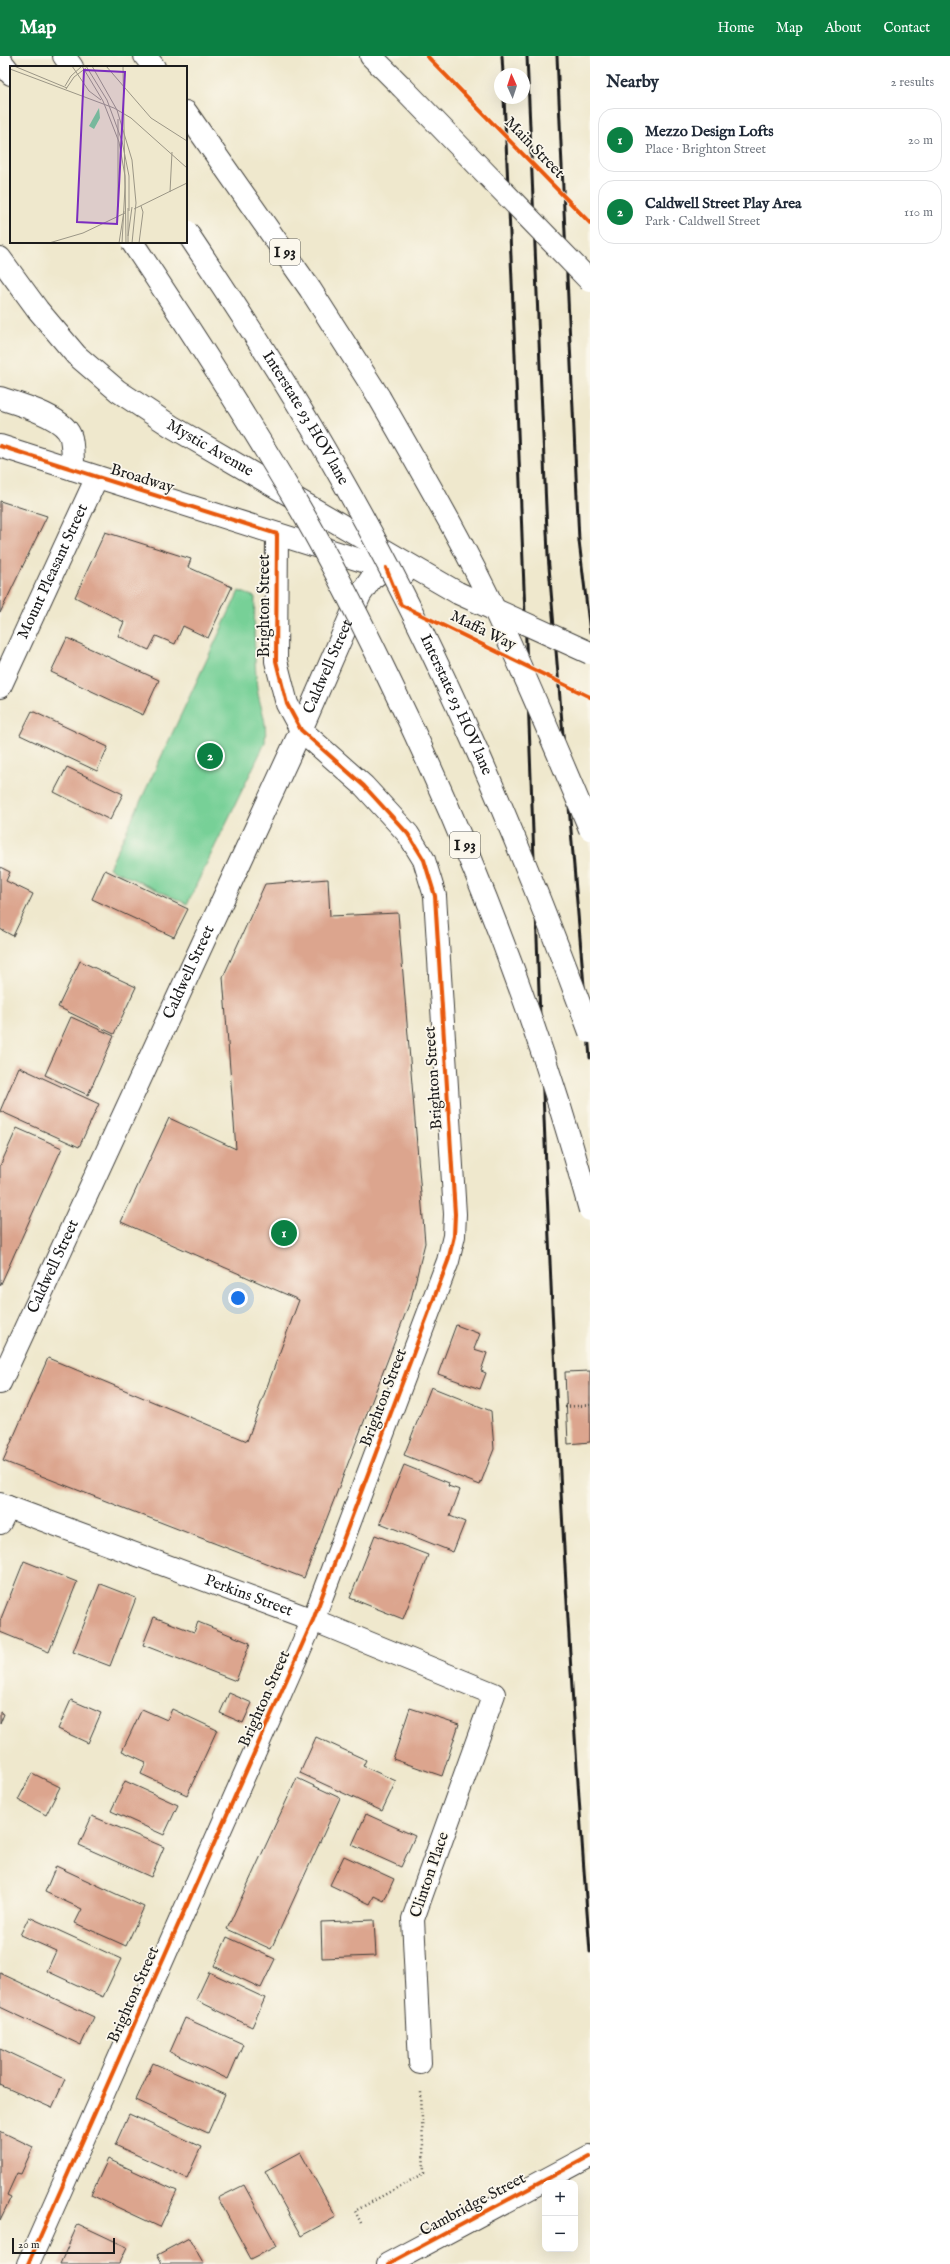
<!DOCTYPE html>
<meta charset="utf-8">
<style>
:root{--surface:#fff;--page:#f2f2f3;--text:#1f2937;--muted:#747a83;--line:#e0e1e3;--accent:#0b8043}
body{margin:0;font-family:"IM FELL English",serif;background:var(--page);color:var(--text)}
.controls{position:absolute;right:12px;bottom:12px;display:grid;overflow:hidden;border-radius:8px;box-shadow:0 4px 16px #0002}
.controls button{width:36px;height:36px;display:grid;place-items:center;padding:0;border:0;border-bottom:1px solid var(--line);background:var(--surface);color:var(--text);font:20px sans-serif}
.compass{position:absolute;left:494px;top:12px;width:36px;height:36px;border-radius:50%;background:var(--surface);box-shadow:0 4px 16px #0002;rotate:357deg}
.scale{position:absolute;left:12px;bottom:10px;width:103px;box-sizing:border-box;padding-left:4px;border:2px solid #1c1c1c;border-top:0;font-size:11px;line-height:14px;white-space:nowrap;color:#1c1c1c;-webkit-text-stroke:3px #fbf7ec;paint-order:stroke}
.you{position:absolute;left:238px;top:1242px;width:14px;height:14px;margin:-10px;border:3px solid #fff;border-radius:50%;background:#1a73e8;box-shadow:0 0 0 6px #1a73e833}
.badge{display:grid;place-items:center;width:26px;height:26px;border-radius:50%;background:var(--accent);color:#fff;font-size:13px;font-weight:700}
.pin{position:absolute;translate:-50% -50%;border:2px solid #fff;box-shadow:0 1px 4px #0006}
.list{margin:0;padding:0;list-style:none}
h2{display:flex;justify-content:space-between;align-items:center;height:52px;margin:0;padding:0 16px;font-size:17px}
h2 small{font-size:13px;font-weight:400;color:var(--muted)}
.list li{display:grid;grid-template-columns:26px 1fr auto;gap:12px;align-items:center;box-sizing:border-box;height:64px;margin:0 8px 8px;padding:0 8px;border:1px solid var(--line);border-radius:16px}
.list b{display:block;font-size:15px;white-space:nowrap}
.list p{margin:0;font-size:13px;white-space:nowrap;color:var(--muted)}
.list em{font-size:13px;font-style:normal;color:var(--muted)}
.map{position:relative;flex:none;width:590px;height:2208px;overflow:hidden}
header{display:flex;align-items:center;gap:24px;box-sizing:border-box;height:56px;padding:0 20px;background:var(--accent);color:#fff}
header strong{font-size:19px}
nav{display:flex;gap:22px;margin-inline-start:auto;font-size:14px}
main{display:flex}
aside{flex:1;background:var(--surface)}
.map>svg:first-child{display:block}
.green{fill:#77d097;stroke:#4a765a}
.building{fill:#dca58e}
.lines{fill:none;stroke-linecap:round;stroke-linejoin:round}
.minor-casing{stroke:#3c3b37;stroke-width:24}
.major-casing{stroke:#3c3b37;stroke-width:24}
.highway-casing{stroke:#3c3b37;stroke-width:24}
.path{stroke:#3c3b37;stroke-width:2.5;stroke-dasharray:1 3;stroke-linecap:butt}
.minor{stroke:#fff;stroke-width:22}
.major{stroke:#fff;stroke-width:22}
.highway{stroke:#fff;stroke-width:22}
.rail{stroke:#1c1c1c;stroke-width:3}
.major-bridge-casing{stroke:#3c3b37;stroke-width:24;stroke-linecap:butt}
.highway-bridge-casing{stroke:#3c3b37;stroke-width:24;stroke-linecap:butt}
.major-bridge{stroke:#fff;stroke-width:22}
.highway-bridge{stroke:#fff;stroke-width:22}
.cycleway-casing{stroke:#fbf7ec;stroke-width:6}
.cycleway{stroke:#e8590c;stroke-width:4}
.labels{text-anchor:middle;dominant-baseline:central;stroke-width:3.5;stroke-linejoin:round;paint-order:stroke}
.shield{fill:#fbf7ec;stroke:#5f5e5a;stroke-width:1}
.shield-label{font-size:15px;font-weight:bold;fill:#1c1c1c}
.street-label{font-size:16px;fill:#1c1c1c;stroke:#fbf7ec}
.inset-road{fill:none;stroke:#9b9686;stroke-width:1}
.view{fill:#7b2cbf;fill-opacity:0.15;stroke:#7b2cbf;stroke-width:2}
.inset-edge{fill:none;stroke:#1c1c1c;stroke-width:2}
</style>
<header>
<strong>Map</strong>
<nav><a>Home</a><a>Map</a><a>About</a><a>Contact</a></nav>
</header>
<main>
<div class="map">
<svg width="590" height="2208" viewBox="0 0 590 2208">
<rect width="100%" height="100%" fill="#fbf7ec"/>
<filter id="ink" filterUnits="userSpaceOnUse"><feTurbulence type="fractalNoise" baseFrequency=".025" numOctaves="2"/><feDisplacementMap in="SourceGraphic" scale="8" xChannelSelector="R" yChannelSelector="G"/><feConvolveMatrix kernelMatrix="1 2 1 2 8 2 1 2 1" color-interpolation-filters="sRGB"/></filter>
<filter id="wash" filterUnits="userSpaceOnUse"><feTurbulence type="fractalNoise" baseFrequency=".012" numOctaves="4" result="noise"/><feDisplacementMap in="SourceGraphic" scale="16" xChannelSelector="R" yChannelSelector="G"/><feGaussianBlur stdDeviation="0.9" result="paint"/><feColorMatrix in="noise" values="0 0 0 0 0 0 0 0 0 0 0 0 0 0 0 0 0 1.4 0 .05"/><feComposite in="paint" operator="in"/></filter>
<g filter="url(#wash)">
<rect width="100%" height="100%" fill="#efe8cd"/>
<path class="green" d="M239 535 255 541C254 572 254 601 257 632 260 653 268 663 265 687L187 848 109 812Z"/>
<g id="blocks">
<path class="building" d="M0 445 47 460 0 557Z
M105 476 191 503 188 511 232 531 208 582 183 570 175 588 156 580 149 594 118 580 124 566 75 541Z
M67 582 159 624 143 659 51 616Z
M32 655 108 691 97 715 20 679Z
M67 711 123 738 110 764 54 736Z
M0 811 10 816 6 825 33 838 13 880 0 873Z
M105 814 188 853 174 881 92 843Z
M328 823 330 860 398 857 425 1187 411 1243 304 1522 3 1405 48 1302 247 1385 299 1244 121 1166 169 1062 236 1093 223 921 265 828Z
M80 905 136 931 114 978 58 951Z
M71 961 114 980 88 1039 45 1019Z
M19 1011 99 1048 79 1091 0 1055Z
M17 1072 62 1092 0 1230V1110Z
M456 1269 480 1278 474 1293 487 1297 481 1315 486 1317 480 1333 438 1318Z
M590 1315V1386L568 1388 565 1316Z
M431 1331 491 1355 494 1393 480 1429 404 1399Z
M404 1409 449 1427 448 1430 460 1434 450 1460 465 1466 453 1496 380 1467Z
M375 1479 428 1499 403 1563 350 1542Z
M24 1505 77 1526 49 1596 0 1576V1565Z
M100 1528 136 1542 110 1610 73 1596Z
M154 1561 194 1576 198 1566 250 1587 236 1625 143 1589Z
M229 1637 252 1647 243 1667 220 1657Z
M71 1644 101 1657 88 1687 58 1673Z
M410 1652 459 1668 442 1720 393 1703Z
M142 1653 167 1664 172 1653 217 1674 187 1739 141 1718 146 1706 122 1695Z
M0 1656 4 1658 0 1668Z
M316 1681 366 1704 363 1710 396 1725 382 1755 300 1717Z
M32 1717 60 1731 46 1759 18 1744Z
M297 1722 340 1742 271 1893 227 1873Z
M125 1725 178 1749 164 1779 111 1755Z
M366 1758 415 1780 401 1811 352 1789Z
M92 1760 164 1791 151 1821 79 1789Z
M344 1800 394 1823 384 1845 374 1840 370 1848 330 1829Z
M56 1810 144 1851 126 1890 75 1867 82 1853 45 1836Z
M29 1861 121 1903 103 1941 47 1915 56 1895 20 1879Z
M374 1864 376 1900 322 1902 321 1866Z
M227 1881 275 1903 261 1932 214 1910Z
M209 1916 265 1942 252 1971 196 1944Z
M0 1917 94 1961 81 1989 0 1951Z
M185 1962 243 1988 228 2023 170 1996Z
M0 1992 65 2023 52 2052 0 2029Z
M153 2007 225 2039 208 2077 136 2044Z
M129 2058 201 2091 187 2122 115 2089Z
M0 2075 33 2091 21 2118 17 2117 7 2139 11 2141 0 2164Z
M300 2096 336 2161 301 2180 265 2115Z
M108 2103 177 2135 160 2171 91 2139Z
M244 2129 277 2190 251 2203 218 2142Z
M78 2168 127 2191 119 2208H60Z
M189 2182 204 2208H162L157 2199Z"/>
</g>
</g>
<g filter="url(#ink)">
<use href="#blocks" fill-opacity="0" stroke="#3c3b37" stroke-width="1"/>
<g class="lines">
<g class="minor-casing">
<g id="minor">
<path d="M0 342C19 348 66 361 71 382 73 392 73 403 73 413"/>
<path id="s1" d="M0 631 97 421"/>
<path id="s2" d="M0 1327 301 674 360 539 371 523 386 512"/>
<path id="s3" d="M0 1448 313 1564 494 1638 413 1863 420 2007"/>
<path d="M0 1467 8 1451"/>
<path d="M28 2208 313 1564 448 1205 454 1180 455 1158 435 840 424 804 408 778 364 730 301 674 287 648 276 605 277 478"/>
</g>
</g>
<g class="major-casing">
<g id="major">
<path d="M371 0 401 30"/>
<path id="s4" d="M0 202 38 254 76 299 118 335 171 370 458 537"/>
<path d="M0 390 404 518"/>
<path d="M388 2208 590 2100"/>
</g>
</g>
<g class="highway-casing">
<path id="highway" d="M64 0 72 11
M145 0 154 11
M0 4 11 18
M186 56 310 233 379 341"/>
</g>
<path class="path" d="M565 1351 590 1349
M361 2167 355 2155 424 2117 421 2036"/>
<use href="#minor" class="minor"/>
<use href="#major" class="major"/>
<use href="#highway" class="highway"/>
<path class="rail" d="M502 0 503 18
M527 0 548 499 590 1002
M557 0 579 485 590 576
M504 42C533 660 543 1279 590 1896"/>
<g class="major-bridge-casing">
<path id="major-bridge" d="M401 30 590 225
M458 537 590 597"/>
</g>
<g class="highway-bridge-casing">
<g id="highway-bridge">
<path id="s5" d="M186 175C240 256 294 338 342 424 442 600 520 787 590 976"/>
<path d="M132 186C188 270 243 355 294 442 328 499 358 559 387 619 471 791 540 969 590 1154"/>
<path d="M379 341C420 413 462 484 497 559 530 630 560 702 590 773"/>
</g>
</g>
<use href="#major-bridge" class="major-bridge"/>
<use href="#highway-bridge" class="highway-bridge"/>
<g class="cycleway-casing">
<path id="cycleway" d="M427 0 590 167
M0 390 277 478 276 605 287 648 301 674 364 730 408 778 424 804 435 840 455 1158 454 1180 448 1205 313 1564 28 2208
M386 512 401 549 590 641
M388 2208 590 2100"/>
</g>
<use href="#cycleway" class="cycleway"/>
</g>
</g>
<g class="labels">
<g class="shield">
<rect x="270" y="183" width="30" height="26" rx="3"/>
<rect x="450" y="776" width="30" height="26" rx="3"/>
</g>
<g class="shield-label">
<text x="285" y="196">I 93</text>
<text x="465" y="789">I 93</text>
</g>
<g class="street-label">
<text transform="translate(534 92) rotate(46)">Main Street</text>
<text stroke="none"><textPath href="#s5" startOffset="222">Interstate 93 HOV lane</textPath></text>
<text stroke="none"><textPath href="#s4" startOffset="287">Mystic Avenue</textPath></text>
<text transform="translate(142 423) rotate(17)">Broadway</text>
<text stroke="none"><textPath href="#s1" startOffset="127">Mount Pleasant Street</textPath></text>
<text transform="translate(265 550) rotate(-90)">Brighton Street</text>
<text transform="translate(483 575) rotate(26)">Maffa Way</text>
<text stroke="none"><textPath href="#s2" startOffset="788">Caldwell Street</textPath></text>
<text stroke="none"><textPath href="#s5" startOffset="546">Interstate 93 HOV lane</textPath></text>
<text stroke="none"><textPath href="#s2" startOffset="452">Caldwell Street</textPath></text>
<text transform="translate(434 1022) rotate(-94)">Brighton Street</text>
<text stroke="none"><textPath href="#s2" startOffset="128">Caldwell Street</textPath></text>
<text transform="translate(384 1342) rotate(-69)">Brighton Street</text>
<text stroke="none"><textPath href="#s3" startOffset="265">Perkins Street</textPath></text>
<text transform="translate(265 1643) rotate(-66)">Brighton Street</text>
<text transform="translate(430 1819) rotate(-71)">Clinton Place</text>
<text transform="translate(134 1939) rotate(-66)">Brighton Street</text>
<text transform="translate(473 2149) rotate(-28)">Cambridge Street</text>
</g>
</g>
<g transform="translate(10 10)">
<rect width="177" height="177" fill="#efe8cd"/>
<path d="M89 42 90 52 84 63 79 60Z" fill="#77d097"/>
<path class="inset-road" d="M4 0 57 22M62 0 79 25 91 34M72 0 93 35 109 76 115 110 116 177M76 0 97 34 112 75 119 110V145M82 0 107 44 122 94 126 137 122 177M96 0 141 52 177 75M0 3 104 42 121 52 177 102M55 20 61 10 72 0M56 23 64 11 76 2M160 126 162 86M108 141V53M124 143 177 117M118 170 122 141M39 177 73 167 115 147M109 177 114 145M112 177 115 121 113 0M118 177V142M129 177 133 146 131 140"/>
<path class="view" d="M74 4 115 6 107 158 67 156Z"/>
<rect width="177" height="177" class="inset-edge"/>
</g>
</svg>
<div class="controls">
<button>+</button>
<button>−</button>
</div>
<svg class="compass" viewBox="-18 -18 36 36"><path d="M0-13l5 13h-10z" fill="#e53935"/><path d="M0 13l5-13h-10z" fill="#747a83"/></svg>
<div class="scale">20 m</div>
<div class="you"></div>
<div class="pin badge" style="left:284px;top:1177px">1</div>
<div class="pin badge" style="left:210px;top:700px">2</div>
</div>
<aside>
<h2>Nearby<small>2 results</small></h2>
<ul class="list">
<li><span class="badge">1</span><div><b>Mezzo Design Lofts</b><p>Place · Brighton Street</p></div><em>20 m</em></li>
<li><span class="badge">2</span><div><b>Caldwell Street Play Area</b><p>Park · Caldwell Street</p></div><em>110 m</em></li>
</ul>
</aside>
</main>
